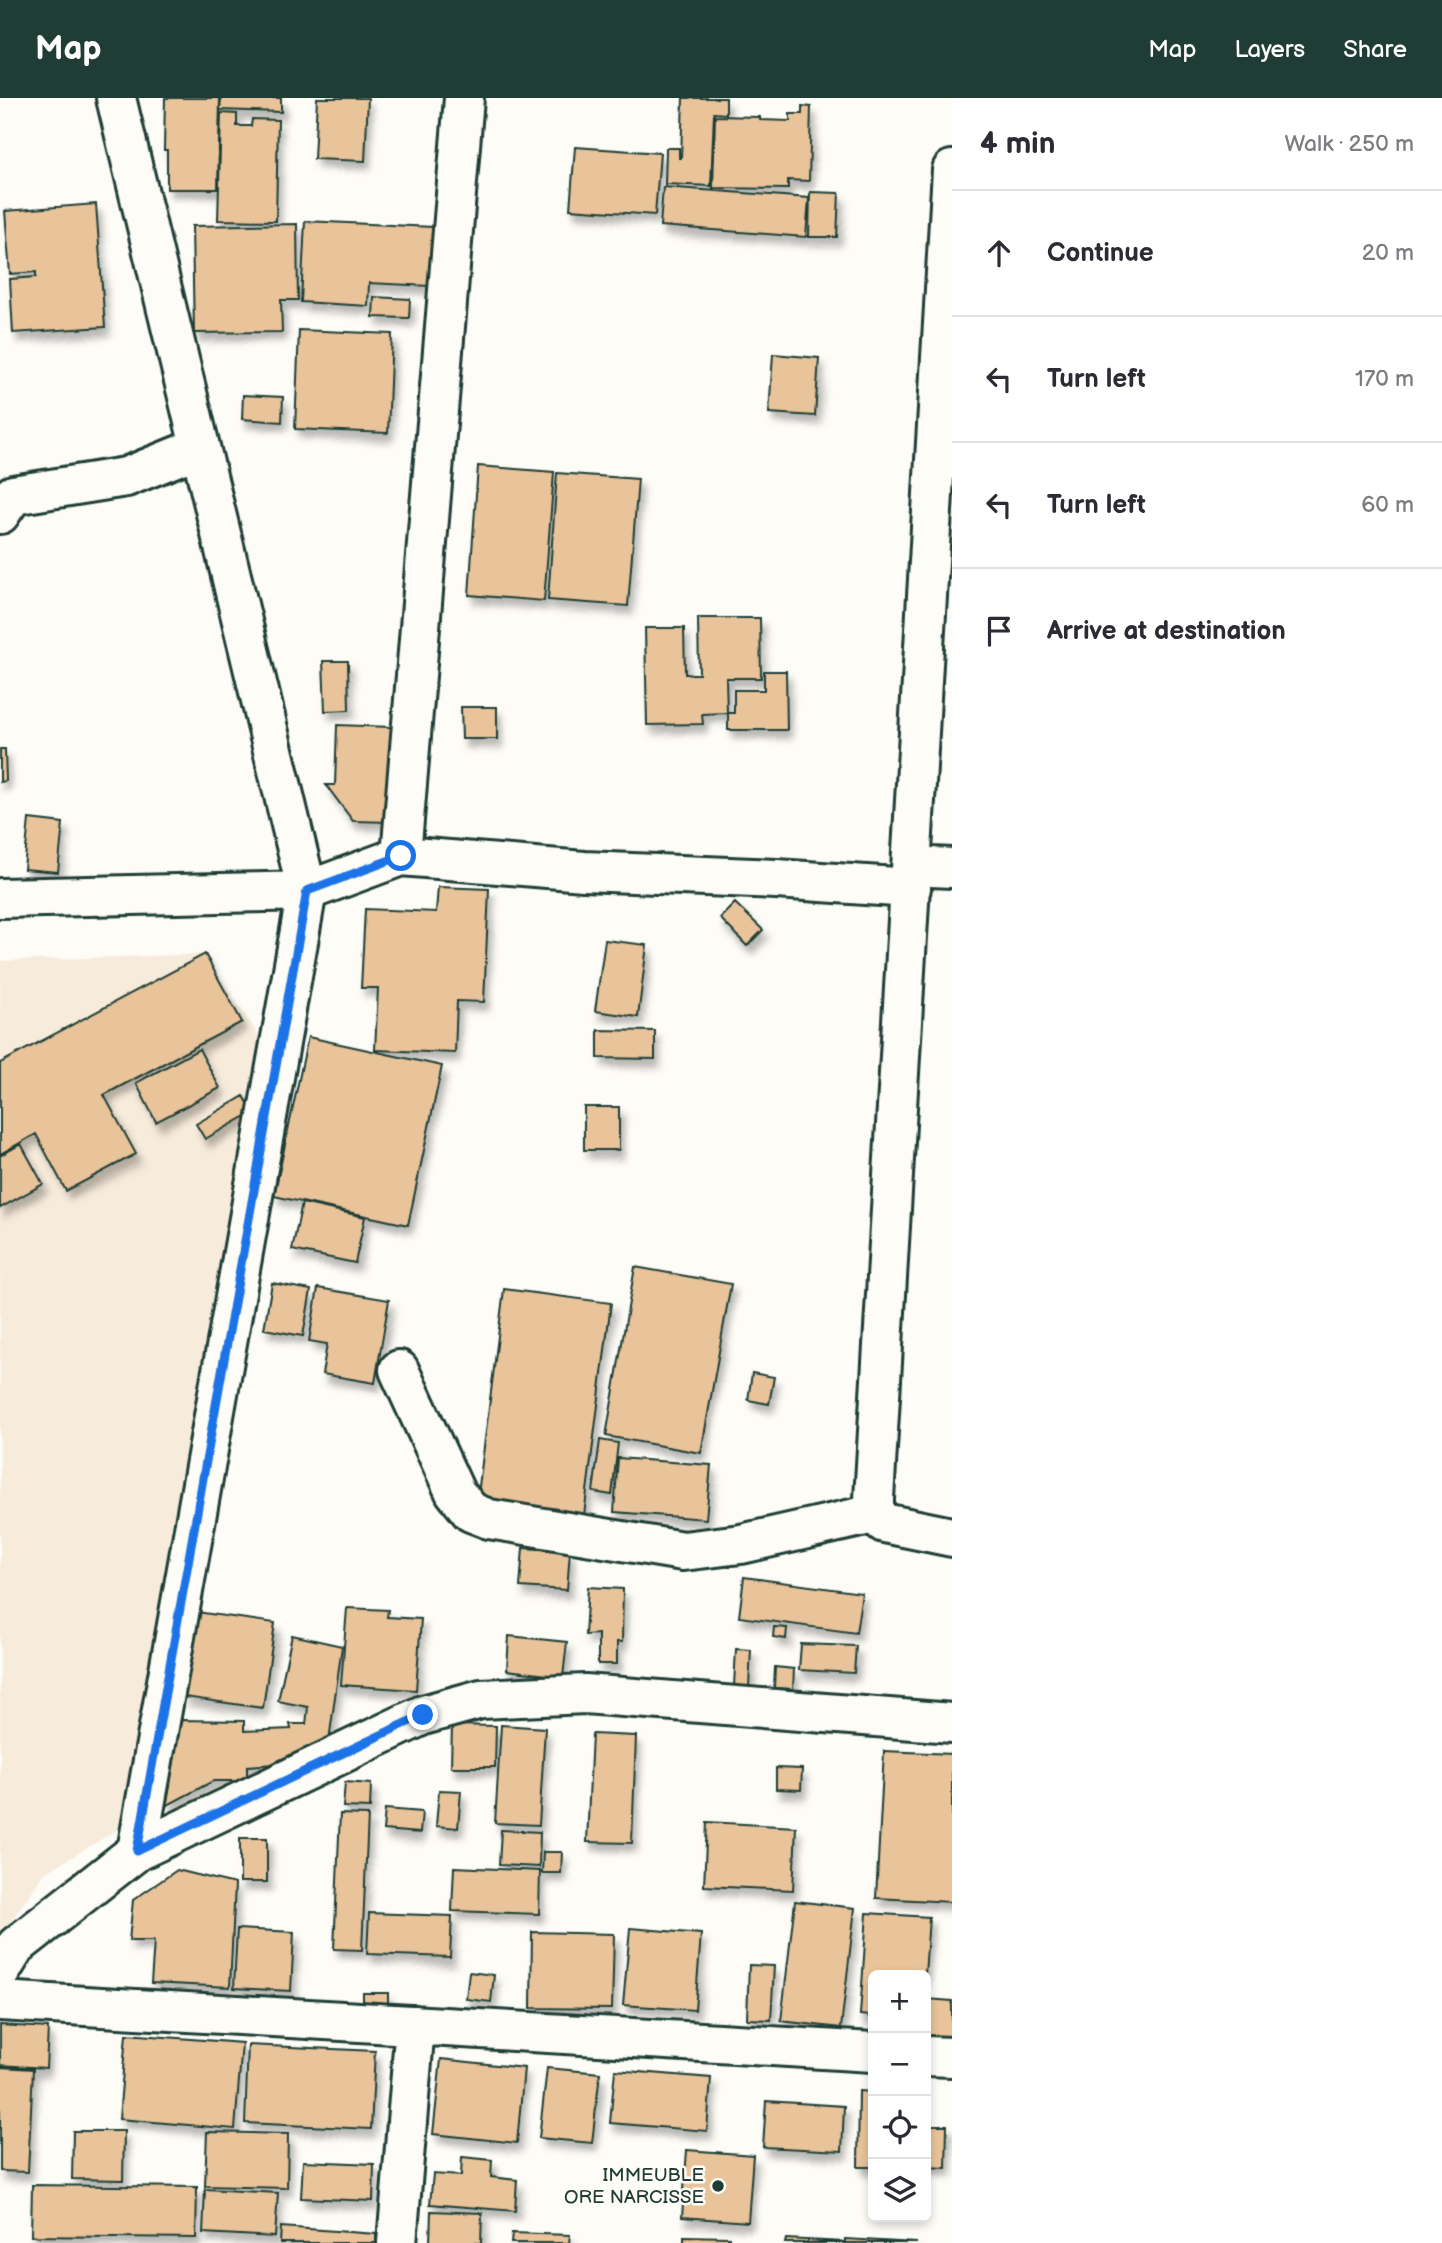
<!DOCTYPE html>
<meta charset="utf-8">
<style>
:root{--surface:#fff;--page:#f2f2f3;--text:#2b2b33;--muted:#7c7c81;--line:#e1e1e2;--accent:#1f3d34}
body{margin:0;font-family:"Balsamiq Sans",sans-serif;background:var(--page);color:var(--text)}
.controls{position:absolute;right:21px;bottom:21px;display:grid;overflow:hidden;border-radius:10px;box-shadow:0 4px 10px #0003}
.controls button{width:63px;height:63px;display:grid;place-items:center;padding:0;border:0;border-bottom:2px solid var(--line);background:var(--surface);color:var(--text);font:35px sans-serif}
.stop{position:absolute;width:21px;height:21px;margin:-16px;border:5px solid #1a73e8;border-radius:50%;background:#fff}
.stop.end{background:#1a73e8;border-color:#fff;box-shadow:0 2px 7px #0008}
.list{margin:0;padding:0;list-style:none}
h2{display:flex;justify-content:space-between;align-items:center;height:91px;margin:0;padding:0 28px;font-size:30px}
h2 small{font-size:23px;font-weight:400;color:var(--muted)}
.list li{display:grid;grid-template-columns:46px 1fr auto;gap:21px;align-items:center;box-sizing:border-box;height:126px;padding:0 28px;border-top:2px solid var(--line)}
.list b{display:block;font-size:26px;white-space:nowrap}
.list em{font-size:23px;font-style:normal;color:var(--muted)}
.icon{flex:none;width:38px;height:38px;fill:none;stroke:currentColor;stroke-width:2;stroke-linecap:round;stroke-linejoin:round}
.map{position:relative;flex:none;width:952px;height:2145px;overflow:hidden}
header{display:flex;align-items:center;gap:42px;box-sizing:border-box;height:98px;padding:0 35px;background:var(--accent);color:#fff}
header strong{font-size:33px}
nav{display:flex;gap:38px;margin-inline-start:auto;font-size:24px}
main{display:flex}
aside{flex:1;background:var(--surface)}
.map>svg:first-child{display:block}
.built{fill:#f7ebdb}
.building{fill:#e9c39a;stroke:#1f3d34;stroke-width:2;filter:url(#shadow)}
.lines{fill:none;stroke-linecap:round;stroke-linejoin:round}
.minor-casing{stroke:#1f3d34;stroke-width:44}
.minor{stroke:#fdfcf7;stroke-width:38}
.route{stroke:#1a73e8;stroke-width:9}
.poi-dot{fill:#1f3d34;stroke:#fdfcf7;stroke-width:2.5}
.labels{text-anchor:middle;dominant-baseline:central;stroke-width:5;stroke-linejoin:round;paint-order:stroke}
.poi-label{font-size:19px;fill:#1f3d34;stroke:#fdfcf7;text-anchor:end}
</style>
<header>
<strong>Map</strong>
<nav><a>Map</a><a>Layers</a><a>Share</a></nav>
</header>
<main>
<div class="map">
<svg width="952" height="2145" viewBox="0 0 952 2145">
<defs>
<filter id="shadow"><feDropShadow dx="4.5" dy="8" stdDeviation="3.5" flood-color="#0004"/></filter>
</defs>
<rect width="100%" height="100%" fill="#fdfcf7"/>
<filter id="ink" filterUnits="userSpaceOnUse"><feTurbulence type="fractalNoise" baseFrequency=".0143" numOctaves="2"/><feDisplacementMap in="SourceGraphic" scale="14" xChannelSelector="R" yChannelSelector="G"/><feConvolveMatrix kernelMatrix="1 2 1 2 8 2 1 2 1" color-interpolation-filters="sRGB"/></filter>
<g filter="url(#ink)">
<path class="built" d="M205 856 266 949 122 1729 45 1775 0 1838V863Z"/>
<path class="building" d="M165 0H220L218 91H167V52H164Z
M221 0H281V14L220 12Z
M317 0H368L365 63 314 61Z
M683 0H726V16L714 15 711 88 665 86 666 50H679V60H681Z
M802 8 811 9 809 83 788 82V91L713 90 715 18 760 19V22L790 23V16H802Z
M221 15 237 16V28H251L252 21 278 22 276 123 218 122Z
M575 49 660 55 655 117 570 111Z
M663 89 809 100 806 139 660 128Z
M810 94 839 95 837 139H809Z
M96 106 105 229 13 235 10 181 36 179V174L10 176 5 113Z
M305 123 433 129 430 188 369 185 368 208 301 204Z
M297 126 298 202H281L282 234 194 235 192 128Z
M374 199 410 201 409 220 373 219Z
M299 232 392 236 388 335 295 331Z
M773 256 819 260 815 318 769 315Z
M243 297 283 299 282 324 242 321Z
M478 368 554 374 544 503 469 497Z
M557 375 638 381 628 508 548 502Z
M698 520H760L761 580H726L727 615 702 616 703 626 647 627 645 530H684L685 576H699Z
M323 563H348L349 612 325 613Z
M764 573H786L787 632H728V615H734V592H764Z
M461 609H497V641H462Z
M337 627 391 629 390 724 353 723 326 687H335Z
M0 651H5L6 683 0 684Z
M29 721 63 725 58 774 24 771Z
M438 789 489 791 484 904 457 903 455 955 375 952 378 890H361L365 811 436 814Z
M735 805 763 832 747 848 720 820Z
M605 842 647 847 638 919 595 913Z
M205 856 242 924 104 997 136 1056 66 1093 36 1036 0 1056V965Z
M598 932 655 933V961L598 960Z
M308 939 442 968 408 1127 274 1098Z
M199 951 220 990 156 1024 136 985Z
M244 998 253 1014 205 1041 196 1026Z
M584 1009H619V1052H584Z
M21 1046 43 1086 0 1110V1058Z
M302 1105 365 1119 355 1165 292 1152Z
M635 1169 731 1186 701 1355 606 1338Z
M272 1185 311 1192 303 1238 264 1231Z
M318 1190 389 1202 375 1285 322 1276 327 1246 309 1243Z
M504 1191 611 1205 583 1425 476 1412Z
M752 1275 774 1279 769 1306 748 1302Z
M600 1342 618 1345 612 1397 593 1394Z
M618 1360 711 1367 706 1421 614 1414Z
M523 1450 570 1453 567 1492 520 1489Z
M744 1479 862 1495 856 1535 739 1519Z
M588 1489 623 1491 622 1544H617V1566H598V1536L585 1537Z
M347 1510 388 1512 387 1519 421 1521 416 1592 341 1587Z
M196 1514 275 1525 263 1610 184 1599Z
M774 1529 787 1530 786 1541 773 1539Z
M292 1537 342 1548 328 1650 289 1665 247 1668V1683H213L166 1708 181 1622 244 1623V1633L291 1631 290 1626H306L308 1609 278 1603Z
M509 1538 567 1544 563 1579 507 1572Z
M801 1546 856 1548 854 1575 799 1572Z
M736 1551 751 1552 749 1589 734 1588Z
M775 1569 794 1571 793 1591 774 1590Z
M452 1627 496 1628 495 1669H451Z
M501 1627 545 1630 539 1727 495 1725Z
M592 1636 636 1638 632 1745 587 1744Z
M884 1653 952 1656V1804L876 1800Z
M776 1670 802 1671 801 1692 776 1691Z
M345 1684 371 1686 370 1710 343 1709Z
M439 1692 461 1693 458 1730 436 1728Z
M385 1711 422 1714 420 1735 383 1732Z
M340 1716 368 1717 362 1852 334 1851Z
M707 1724 796 1729 793 1792 704 1788Z
M501 1732 540 1734 539 1769 499 1767Z
M240 1740H267V1784H240Z
M543 1754H562L561 1775H542Z
M454 1769 540 1773 539 1816 452 1813Z
M177 1772 235 1786 230 1889 151 1885 154 1843H129L133 1802Z
M795 1803 855 1810 841 1930 781 1923Z
M369 1815 452 1818 450 1859 367 1856Z
M867 1815 929 1819 925 1877H873V1918L860 1917Z
M630 1830 701 1836 695 1912 623 1907Z
M237 1831 294 1834 291 1893 234 1890Z
M532 1834 614 1836 612 1911 531 1910Z
M749 1867 774 1868 771 1922 747 1921Z
M469 1874 494 1877 491 1904 466 1901Z
M363 1895H388V1920H363Z
M927 1901 952 1903V1946L926 1944Z
M0 1927 48 1930 46 1970 0 1967Z
M126 1936 242 1945 235 2031 119 2021Z
M248 1947 375 1953 371 2031 245 2025Z
M441 1961 524 1970 517 2045 433 2036Z
M0 1969 33 1971 28 2074 0 2073Z
M547 1970 600 1975 592 2045 539 2040Z
M615 1972 711 1980 707 2033 610 2025Z
M859 1993 873 1994V2069H858Z
M766 2003 844 2008 842 2053 763 2049Z
M926 2027H947L946 2070 926 2069Z
M73 2033H124L123 2082 72 2081Z
M207 2034 288 2036 287 2090 205 2088Z
M687 2052 753 2057 748 2124 682 2119Z
M462 2059 492 2062 491 2079 517 2082 515 2113 430 2106 433 2076 461 2078Z
M303 2063 374 2066 373 2103 301 2100Z
M32 2087 197 2089 196 2140 31 2138Z
M205 2091 278 2095 275 2139 203 2135Z
M431 2113 482 2115 481 2145H430Z
M281 2129 376 2136V2145H280Z
M512 2135 570 2137 569 2145H511Z
M684 2138 729 2139V2145H684Z
M786 2141 844 2144V2145H785Z
M845 2141 917 2145H845Z"/>
<g class="lines">
<g class="minor-casing">
<path id="minor" d="M952 72 874 1401V1416L884 1425 952 1439
M0 416 13 397 126 379 200 349
M401 758 584 773 776 781 911 790
M912 768 952 770
M0 800 307 793 401 758 464 0
M399 1272 455 1394 471 1414 489 1421 683 1453 741 1446 874 1416
M137 1753 423 1617 481 1601 585 1596 952 1625
M0 1874 16 1848 137 1753 307 793 116 0
M0 1903 873 1954
M926 1958 952 1959
M397 2145 415 1927"/>
</g>
<use href="#minor" class="minor"/>
</g>
</g>
<g class="lines" filter="url(#ink)">
<path class="route" d="M401 758 307 793 137 1753 423 1617"/>
</g>
<circle class="poi-dot" cx="718" cy="2088" r="7"/>
<g class="labels">
<g class="poi-label">
<text x="704" y="2077">IMMEUBLE<tspan x="704" dy="22">ORE NARCISSE</tspan></text>
</g>
</g>
</svg>
<div class="controls">
<button>+</button>
<button>−</button>
<button><svg class="icon" aria-label="locate" viewBox="0 0 24 24"><circle cx="12" cy="12" r="6"/><path d="M12 2v4M12 18v4M2 12h4M18 12h4"/></svg></button>
<button><svg class="icon" aria-label="layers" viewBox="0 0 24 24"><path d="M12 4l9 5-9 5-9-5zM3 14l9 5 9-5"/></svg></button>
</div>
<div class="stop" style="left:401px;top:758px"></div>
<div class="stop end" style="left:423px;top:1617px"></div>
</div>
<aside>
<h2>4 min<small>Walk · 250 m</small></h2>
<ul class="list">
<li><svg class="icon" aria-label="ahead" viewBox="0 0 24 24"><path d="M12 20V5M6 11l6-6 6 6"/></svg><div><b>Continue</b></div><em>20 m</em></li>
<li><svg class="icon" aria-label="left" viewBox="0 0 24 24"><path d="M17 20v-9H6M10 6l-5 5 5 5"/></svg><div><b>Turn left</b></div><em>170 m</em></li>
<li><svg class="icon" aria-label="left" viewBox="0 0 24 24"><path d="M17 20v-9H6M10 6l-5 5 5 5"/></svg><div><b>Turn left</b></div><em>60 m</em></li>
<li><svg class="icon" aria-label="arrive" viewBox="0 0 24 24"><path d="M6 21V4h12l-3 4 3 4H6"/></svg><div><b>Arrive at destination</b></div></li>
</ul>
</aside>
</main>
